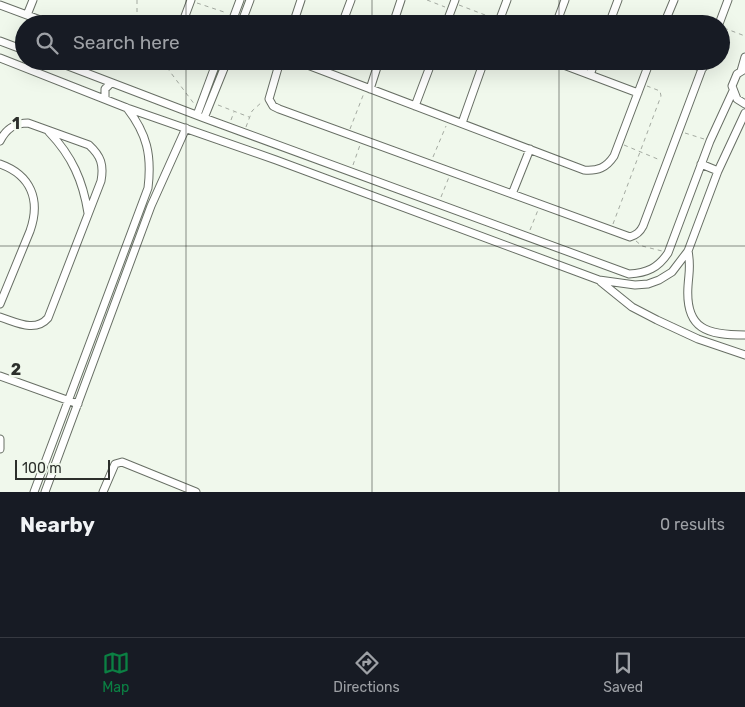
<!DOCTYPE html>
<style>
:root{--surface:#171b24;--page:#242831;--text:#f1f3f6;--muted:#9ea1a6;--line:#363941;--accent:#0b8043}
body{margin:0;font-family:Rubik,sans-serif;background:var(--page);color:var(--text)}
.scale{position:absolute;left:15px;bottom:12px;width:95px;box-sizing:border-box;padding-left:5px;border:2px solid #2c2f2b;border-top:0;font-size:14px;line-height:18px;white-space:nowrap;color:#2c2f2b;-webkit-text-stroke:4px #f0f8ec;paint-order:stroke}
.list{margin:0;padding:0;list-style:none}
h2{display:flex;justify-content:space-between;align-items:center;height:65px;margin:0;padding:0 20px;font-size:21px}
h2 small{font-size:16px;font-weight:400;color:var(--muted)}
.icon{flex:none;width:28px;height:28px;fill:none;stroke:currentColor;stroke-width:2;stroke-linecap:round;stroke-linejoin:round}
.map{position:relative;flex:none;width:745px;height:492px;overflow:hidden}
.search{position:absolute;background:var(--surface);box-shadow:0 5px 20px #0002;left:15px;right:15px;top:15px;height:55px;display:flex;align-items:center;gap:12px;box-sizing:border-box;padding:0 18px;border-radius:28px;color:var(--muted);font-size:19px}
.sheet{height:145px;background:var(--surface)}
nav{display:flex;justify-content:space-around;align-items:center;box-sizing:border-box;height:70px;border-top:1px solid var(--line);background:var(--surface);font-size:14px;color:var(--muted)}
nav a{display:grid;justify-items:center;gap:2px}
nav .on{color:var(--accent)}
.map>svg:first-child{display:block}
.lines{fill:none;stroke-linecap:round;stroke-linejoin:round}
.minor-casing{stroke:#686f65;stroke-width:9}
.path{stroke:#a4aaa1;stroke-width:1;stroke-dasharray:4 4;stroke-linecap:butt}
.minor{stroke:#fff;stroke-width:7}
.grid{fill:none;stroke:#2c2f2b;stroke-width:1;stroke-opacity:0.55}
.grid-label{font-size:16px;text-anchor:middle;font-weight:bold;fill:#2c2f2b;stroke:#f0f8ec;stroke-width:5;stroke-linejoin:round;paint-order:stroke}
</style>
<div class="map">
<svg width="745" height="492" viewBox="0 0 745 492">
<rect width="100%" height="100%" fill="#f0f8ec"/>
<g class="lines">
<g class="minor-casing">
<path id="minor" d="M0 5 51 24
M27 15 33 0
M182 24 191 0
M231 24 240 0
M241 24 250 0
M293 24 301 0
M342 24 351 0
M393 24 401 0
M446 24 455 0
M498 24 507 0
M556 24 565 0
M609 24 618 0
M664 24 674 0
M719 24 728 0
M0 41 24 50
M0 58 127 108 276 160 599 280 635 285 648 284 659 280 672 272 688 251 718 171 745 113
M55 61 204 118 629 274C647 273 658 268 668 253L710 141 733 91
M280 61 269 99 273 106 279 109 630 237C637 235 640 232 643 226L705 61
M297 61 584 170C598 171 606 168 614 156L650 61
M553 61 638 93
M684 61 703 68
M745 69 737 74 732 86 737 99 745 104
M324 71 328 61
M741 71 745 57
M590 75 595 61
M370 89 379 61
M105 98V89L111 83
M415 106 432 61
M197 115 217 61
M204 118 227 61
M462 123 484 61
M49 132C72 156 83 181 88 213
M0 141C6 129 14 123 28 123L89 145C101 156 104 165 101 181L48 318C35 333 16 322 0 317
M0 164C31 175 41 200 30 231L0 304
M701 164 718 171
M512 194 530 149
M688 251C691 266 689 271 688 286 685 330 708 335 745 335
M601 282 632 307 657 320 698 339 745 355
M0 376 78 404
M0 439V449
M34 492 148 188C152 155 147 134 127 108
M45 492 151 206 186 128
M103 492 115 464 122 462 196 492"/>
</g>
<path class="path" d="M137 0V15L140 24
M427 0 445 7
M197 3 227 13
M459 5 493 18
M724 28 745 36
M162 61 195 105
M218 105 249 117
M231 120 234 112
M246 127 252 111 262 102
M350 129 364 93
M685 133 704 139
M624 145 660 160
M433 157 446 126
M353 165 360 145
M441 197 449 177
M613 224 661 96 660 91 647 86
M530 230 538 210
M636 241 642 246 662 251"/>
<use href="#minor" class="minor"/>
</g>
<path class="grid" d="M186 0V24M372 0V24M559 0V24M186 61V492M372 61V492M559 61V492M0 246H745"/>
<g class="grid-label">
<text x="16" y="129">1</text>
<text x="16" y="375">2</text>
</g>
</svg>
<div class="scale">100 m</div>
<div class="search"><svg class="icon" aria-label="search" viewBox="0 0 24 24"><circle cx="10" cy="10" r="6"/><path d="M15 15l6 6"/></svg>Search here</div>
</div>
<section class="sheet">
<h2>Nearby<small>0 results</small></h2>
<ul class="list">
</ul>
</section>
<nav>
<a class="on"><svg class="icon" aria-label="map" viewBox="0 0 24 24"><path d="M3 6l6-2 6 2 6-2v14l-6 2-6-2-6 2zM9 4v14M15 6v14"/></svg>Map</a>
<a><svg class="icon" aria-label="directions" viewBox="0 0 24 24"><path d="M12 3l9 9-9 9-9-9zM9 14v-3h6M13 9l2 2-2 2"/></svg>Directions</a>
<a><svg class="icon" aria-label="saved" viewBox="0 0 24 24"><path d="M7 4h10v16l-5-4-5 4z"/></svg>Saved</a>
</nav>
